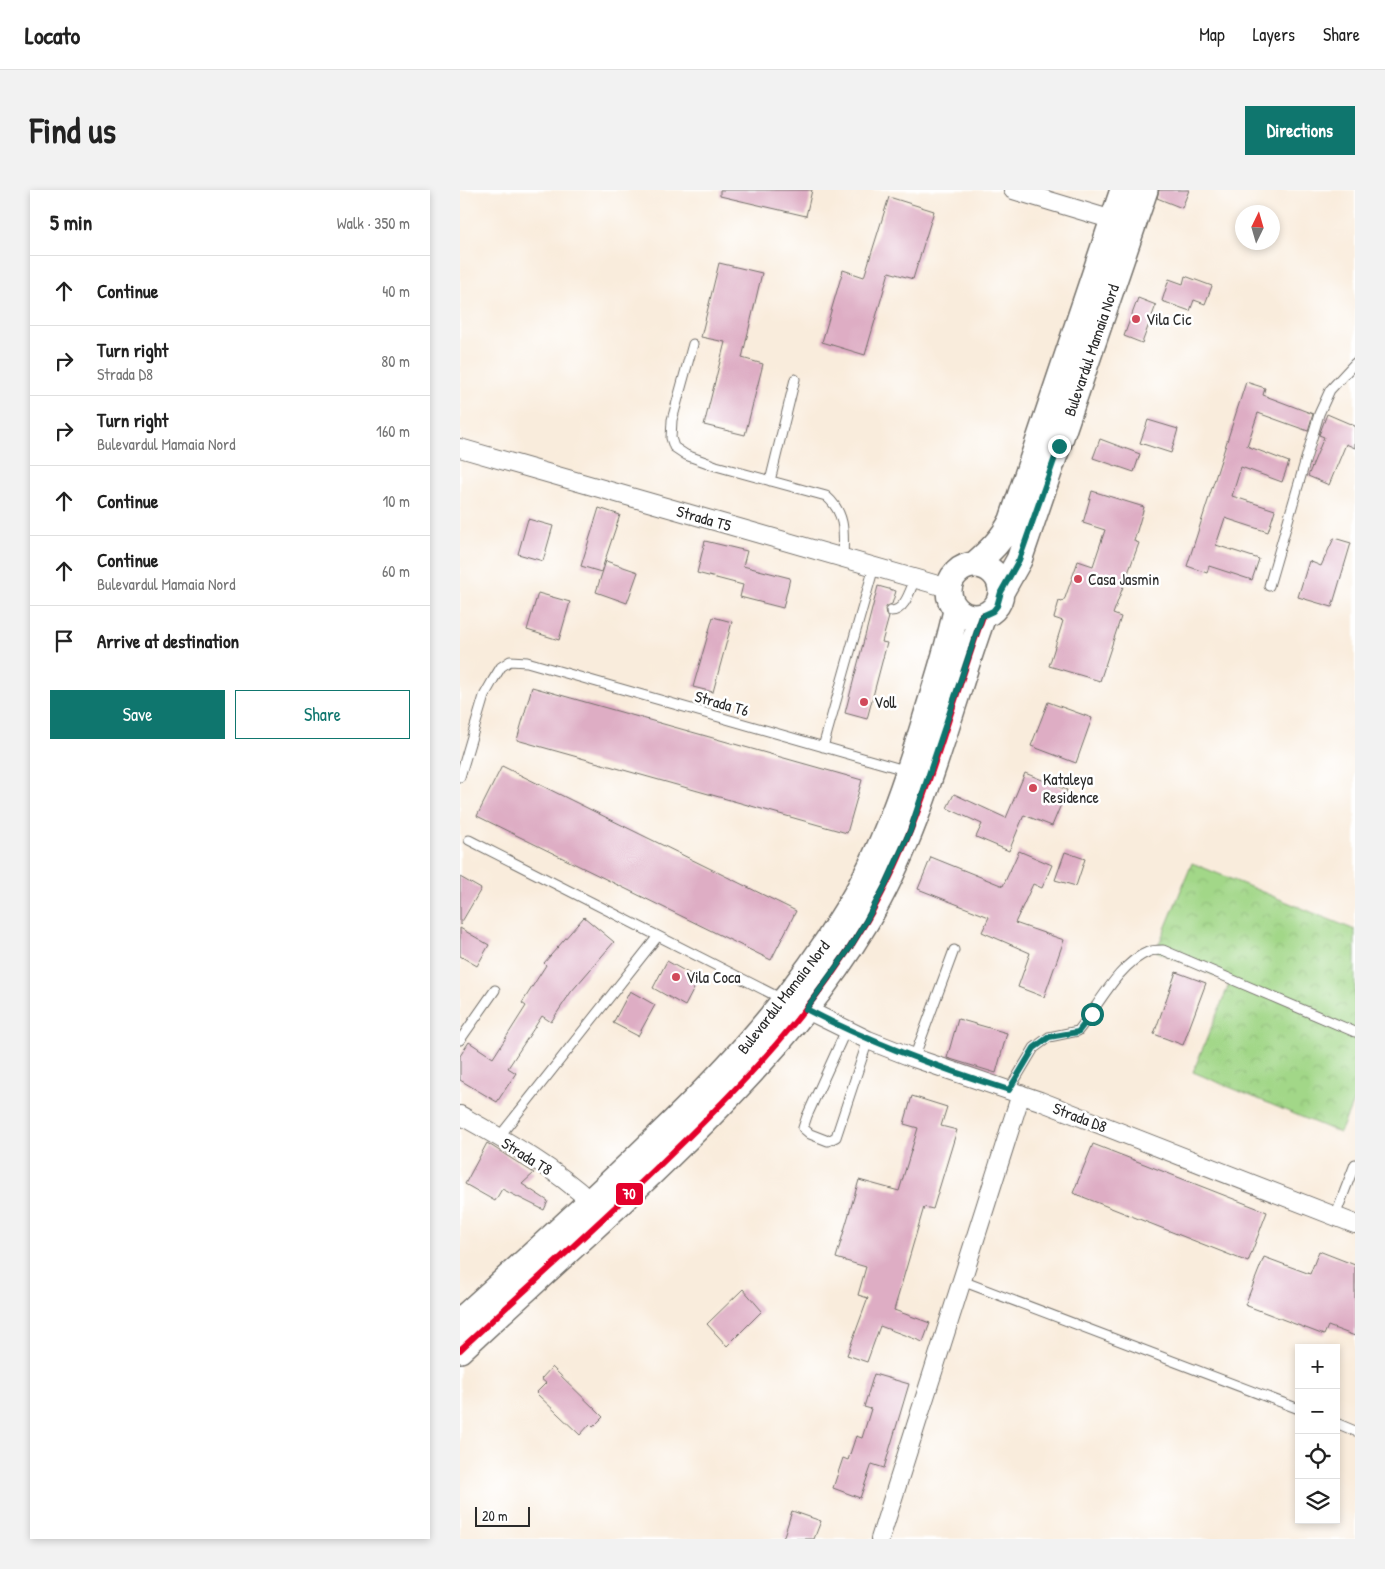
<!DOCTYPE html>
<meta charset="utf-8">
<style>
:root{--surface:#fff;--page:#f2f2f2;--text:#222;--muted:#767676;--line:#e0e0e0;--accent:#0f766e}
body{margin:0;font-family:"Patrick Hand",sans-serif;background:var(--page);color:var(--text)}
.controls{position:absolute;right:15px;bottom:15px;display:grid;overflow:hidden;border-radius:0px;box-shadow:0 2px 8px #0003}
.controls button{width:45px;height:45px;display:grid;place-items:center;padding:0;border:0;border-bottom:1px solid var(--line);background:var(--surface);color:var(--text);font:25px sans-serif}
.compass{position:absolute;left:775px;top:15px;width:45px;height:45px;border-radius:50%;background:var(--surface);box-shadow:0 2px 8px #0003;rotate:5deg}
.scale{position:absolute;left:15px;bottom:12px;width:55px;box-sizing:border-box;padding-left:5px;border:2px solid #2b2b2b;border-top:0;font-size:14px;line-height:18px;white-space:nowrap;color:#2b2b2b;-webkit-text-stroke:4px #fff;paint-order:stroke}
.stop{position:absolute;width:15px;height:15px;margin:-11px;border:4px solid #0f766e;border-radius:50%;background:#fff}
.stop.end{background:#0f766e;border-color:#fff;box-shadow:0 1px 5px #0008}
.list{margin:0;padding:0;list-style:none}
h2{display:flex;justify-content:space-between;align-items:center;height:65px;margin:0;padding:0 20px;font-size:21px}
h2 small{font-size:16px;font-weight:400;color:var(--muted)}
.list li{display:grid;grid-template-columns:32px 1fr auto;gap:15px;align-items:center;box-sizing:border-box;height:70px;padding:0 20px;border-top:1px solid var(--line)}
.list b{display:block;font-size:19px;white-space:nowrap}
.list p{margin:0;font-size:16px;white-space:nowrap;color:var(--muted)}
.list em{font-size:16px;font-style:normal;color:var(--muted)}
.actions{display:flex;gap:10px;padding:15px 20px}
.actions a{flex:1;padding:11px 0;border:1px solid var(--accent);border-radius:0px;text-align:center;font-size:18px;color:var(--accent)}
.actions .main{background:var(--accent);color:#fff}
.icon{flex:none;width:28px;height:28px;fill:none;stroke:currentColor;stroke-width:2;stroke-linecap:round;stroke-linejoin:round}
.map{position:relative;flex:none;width:895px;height:1349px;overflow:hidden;border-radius:0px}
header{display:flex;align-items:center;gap:30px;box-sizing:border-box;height:70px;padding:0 25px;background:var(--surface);border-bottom:1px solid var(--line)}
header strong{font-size:24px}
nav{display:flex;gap:28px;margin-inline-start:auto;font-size:18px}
.intro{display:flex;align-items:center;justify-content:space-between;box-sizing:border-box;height:120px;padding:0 30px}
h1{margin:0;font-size:35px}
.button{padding:12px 22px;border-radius:0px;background:var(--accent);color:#fff;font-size:18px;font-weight:700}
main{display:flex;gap:30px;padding:0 30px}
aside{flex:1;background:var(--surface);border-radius:0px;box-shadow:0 2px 8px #0003}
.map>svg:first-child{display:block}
.park{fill:url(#park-crowns);stroke:#66815a}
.building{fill:#deadc4}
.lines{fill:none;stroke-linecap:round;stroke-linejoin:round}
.service-casing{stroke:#736f69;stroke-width:11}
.minor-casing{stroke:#736f69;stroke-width:20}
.secondary-casing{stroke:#736f69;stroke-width:28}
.service{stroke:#fff;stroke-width:9}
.minor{stroke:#fff;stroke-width:18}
.secondary{stroke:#fff;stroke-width:25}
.bus-1-casing{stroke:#fff;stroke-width:10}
.bus-1{stroke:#e4002b;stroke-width:6}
.route{stroke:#0f766e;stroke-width:6}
.poi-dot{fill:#d1495b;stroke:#fff;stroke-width:2}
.labels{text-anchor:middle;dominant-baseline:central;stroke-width:5;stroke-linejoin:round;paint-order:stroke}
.poi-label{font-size:16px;fill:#2b2b2b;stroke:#fff;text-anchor:start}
.street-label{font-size:16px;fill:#2b2b2b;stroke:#fff}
.line-badge{stroke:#fff;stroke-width:2}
.badge-label{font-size:14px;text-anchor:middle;font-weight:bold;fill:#fff}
</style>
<header>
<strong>Locato</strong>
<nav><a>Map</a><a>Layers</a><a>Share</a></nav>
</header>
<div class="intro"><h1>Find us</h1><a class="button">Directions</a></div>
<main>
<aside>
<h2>5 min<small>Walk · 350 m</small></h2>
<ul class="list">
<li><svg class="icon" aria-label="ahead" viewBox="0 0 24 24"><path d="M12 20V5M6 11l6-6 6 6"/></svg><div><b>Continue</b></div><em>40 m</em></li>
<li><svg class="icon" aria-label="right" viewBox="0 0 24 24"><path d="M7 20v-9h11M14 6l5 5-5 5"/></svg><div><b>Turn right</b><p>Strada D8</p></div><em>80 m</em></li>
<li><svg class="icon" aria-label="right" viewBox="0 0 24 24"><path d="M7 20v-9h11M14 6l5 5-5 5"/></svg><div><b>Turn right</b><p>Bulevardul Mamaia Nord</p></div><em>160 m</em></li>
<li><svg class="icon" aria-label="ahead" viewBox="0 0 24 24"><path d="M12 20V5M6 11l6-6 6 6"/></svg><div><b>Continue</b></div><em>10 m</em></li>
<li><svg class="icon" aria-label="ahead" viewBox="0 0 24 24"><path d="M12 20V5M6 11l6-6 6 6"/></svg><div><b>Continue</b><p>Bulevardul Mamaia Nord</p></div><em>60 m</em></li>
<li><svg class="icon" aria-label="arrive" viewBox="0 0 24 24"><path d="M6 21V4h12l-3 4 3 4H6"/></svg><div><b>Arrive at destination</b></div></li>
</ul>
<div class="actions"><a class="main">Save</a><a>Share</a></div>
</aside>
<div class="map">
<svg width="895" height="1349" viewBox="0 0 895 1349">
<defs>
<pattern id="park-crowns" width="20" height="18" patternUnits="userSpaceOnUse" patternTransform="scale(1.25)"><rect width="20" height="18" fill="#a2d788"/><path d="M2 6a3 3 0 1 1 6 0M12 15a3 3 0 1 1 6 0" fill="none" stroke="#8cb976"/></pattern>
</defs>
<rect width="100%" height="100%" fill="#fff"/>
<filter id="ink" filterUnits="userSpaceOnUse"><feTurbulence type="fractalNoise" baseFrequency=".02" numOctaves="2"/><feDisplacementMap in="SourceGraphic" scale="10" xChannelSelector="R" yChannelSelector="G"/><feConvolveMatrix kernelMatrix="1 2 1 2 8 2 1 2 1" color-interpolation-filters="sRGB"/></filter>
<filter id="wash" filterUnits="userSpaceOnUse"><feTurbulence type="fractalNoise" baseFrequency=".0096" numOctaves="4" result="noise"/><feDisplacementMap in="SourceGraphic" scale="20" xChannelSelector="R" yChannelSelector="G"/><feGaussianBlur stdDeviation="1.12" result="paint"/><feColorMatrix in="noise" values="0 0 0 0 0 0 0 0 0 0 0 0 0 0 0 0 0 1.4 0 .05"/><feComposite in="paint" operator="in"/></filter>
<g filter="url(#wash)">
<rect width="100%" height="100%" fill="#f9ecdc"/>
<path class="park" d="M732 673 895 740V907L880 943 733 882 770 792 696 761Z"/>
<g id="blocks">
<path class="building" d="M260 0H352L346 26 260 6Z
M699 0H729L722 18 697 8Z
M429 7 474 21 453 89 429 82 405 165 362 152 383 80 404 87Z
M259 73 302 83 282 168 303 174 285 245 244 235 265 152 241 147Z
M725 86 752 96 745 114 734 110 730 121 702 111 709 89 723 94Z
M678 108 696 115 682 153 664 146Z
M786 192 805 198 803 205 853 224 848 241 798 223 787 256 829 272 822 292 781 277 772 306 815 320 808 342 765 328 756 355 799 369 792 390 749 376 747 383 727 376Z
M867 224 895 236V258L886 254 869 295 848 286 864 247 859 245Z
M688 230 718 239 711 263 680 253Z
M640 249 680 264 674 282 633 268Z
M632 301 684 317 674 351 679 353 653 424 661 427 640 491 589 476 603 431 594 428 599 411 602 412 605 408 618 371 633 376 645 340 623 333Z
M139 318 160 325 141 382 121 376Z
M68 329 93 336 83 371 58 364Z
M874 348 891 353 872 417 838 407 849 371 861 376Z
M245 351 287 361 283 376 330 388 323 418 280 407 283 395 237 383Z
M146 371 178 382 167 413 136 402Z
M418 396 436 401 432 414 427 416 425 419 426 425 429 427 422 452 427 453 407 529 385 523Z
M78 403 110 412 99 450 67 440Z
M253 427 272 432 253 502 233 497Z
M72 497 402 590 387 643 57 550Z
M588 512 632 528 616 573 571 556Z
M42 576 336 721 311 770 17 626Z
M565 583 607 600 592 636 564 625 549 661 516 647 522 634 487 618 494 604 546 628Z
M559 661 592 675 582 698 573 694 555 733 604 750 584 807 558 797 570 763 522 742 529 727 458 699 471 667 543 696Z
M605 662 625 669 616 696 595 690Z
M0 687 21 699 0 735Z
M124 727 154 752 111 802 91 832 82 826 48 878 56 883 37 912 0 890V866L9 852 33 868 66 816 62 813 86 775 84 773Z
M0 738 29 755 17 776 0 766Z
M207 771 239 789 225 816 193 798Z
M716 782 746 793 723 855 694 844Z
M170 801 195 815 178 846 153 833Z
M498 829 547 843 536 883 487 868Z
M452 906 487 917 481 936 497 940 473 1019 464 1017 434 1120 470 1133 463 1152 420 1136 407 1172 387 1165 408 1108 398 1105 406 1077 376 1068 399 990 439 1001 458 938 444 934Z
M27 953 74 983 62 994 88 1011 84 1020 42 999 35 1011 5 994Z
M633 954 807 1022 788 1072 613 1003Z
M859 1061 895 1075V1146L868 1136 864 1145 785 1115 804 1067 850 1084Z
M283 1099 302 1121 267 1156 247 1134Z
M92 1177 143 1227 133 1237 130 1234 120 1245 76 1203 86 1193 81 1189Z
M414 1184 449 1194 424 1278 412 1274 400 1308 373 1298 383 1268 388 1270 396 1246 402 1248 411 1219 404 1217Z
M332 1321 361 1331 354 1349H323Z"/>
</g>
</g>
<g filter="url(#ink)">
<use href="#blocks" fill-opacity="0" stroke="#736f69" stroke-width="1"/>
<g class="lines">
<g class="service-casing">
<path id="service" d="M233 154 212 230 211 248 214 257 226 265 256 276 366 306C386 323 384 343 383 368
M310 291 335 189
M809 396 859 224 870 200 895 173
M431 421C445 421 450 400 455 389
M363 557 414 377
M0 587 24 506 33 490 41 477 50 471 67 472 448 581
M9 650 322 809
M386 840 347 926 343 938 350 944 368 951 376 947 408 850
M0 850 35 800
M454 868 494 760
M549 900 574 858 589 847 618 841C637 818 659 773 688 762 692 760 698 760 703 760L895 842
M39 947 198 746
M875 1026 895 974
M502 1091 839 1219
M876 1233 895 1241"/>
</g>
<g class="minor-casing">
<path id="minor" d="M553 0 653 30
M0 258 488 398
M345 819 408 850 454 868 580 911 895 1034
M0 925C46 951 92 976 131 1012
M420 1349 561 904"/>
</g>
<g class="secondary-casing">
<path id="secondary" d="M489 401a26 26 0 1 1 52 0a26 26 0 1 1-52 0Z
M514 375C530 361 543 349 552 330L663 0
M541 402 559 370 685 0
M0 1131C67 1070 135 1009 199 946 271 876 336 806 387 720 423 661 446 593 466 527 477 491 489 456 496 420
M0 1160C71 1094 144 1030 213 962 285 892 354 819 406 732 462 638 486 529 523 426"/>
</g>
<use href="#service" class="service"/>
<use href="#minor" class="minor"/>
<use href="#secondary" class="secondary"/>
<g class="bus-1-casing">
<path id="bus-1" d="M0 1160C71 1094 144 1030 213 962 285 892 354 819 406 732 462 638 486 529 523 426"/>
</g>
<use href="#bus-1" class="bus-1"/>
</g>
</g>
<g class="lines" filter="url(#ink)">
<path class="route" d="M599 256 559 370 541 402 537 416 533 421 522 426 450 641 426 694 406 731 389 759 346 819C411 853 479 878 549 900L574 858 589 847 618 842 632 824"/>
</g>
<g class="poi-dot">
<circle cx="676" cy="129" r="5"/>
<circle cx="618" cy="389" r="5"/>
<circle cx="404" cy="512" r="5"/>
<circle cx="573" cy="598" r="5"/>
<circle cx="216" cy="787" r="5"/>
</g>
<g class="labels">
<g class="poi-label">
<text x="686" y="129">Vila Cic</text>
<text x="628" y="389">Casa Jasmin</text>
<text x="414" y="512">Voll</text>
<text x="583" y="589">Kataleya<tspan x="583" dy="18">Residence</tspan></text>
<text x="226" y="787">Vila Coca</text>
</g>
<g class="street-label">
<text transform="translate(631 160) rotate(-71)">Bulevardul Mamaia Nord</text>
<text transform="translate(244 328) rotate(16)">Strada T5</text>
<text transform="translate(262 513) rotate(16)">Strada T6</text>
<text transform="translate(323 807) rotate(-52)">Bulevardul Mamaia Nord</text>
<text transform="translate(620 927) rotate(21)">Strada D8</text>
<text transform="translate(67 966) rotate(32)">Strada T8</text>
</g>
</g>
<rect class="line-badge" x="155" y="992" width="29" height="24" rx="5" fill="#e4002b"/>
<g class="badge-label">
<text x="169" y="1009">70</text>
</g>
</svg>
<div class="controls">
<button>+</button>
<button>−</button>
<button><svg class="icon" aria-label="locate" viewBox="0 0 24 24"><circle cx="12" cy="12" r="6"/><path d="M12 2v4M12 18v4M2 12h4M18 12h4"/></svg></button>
<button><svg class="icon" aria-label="layers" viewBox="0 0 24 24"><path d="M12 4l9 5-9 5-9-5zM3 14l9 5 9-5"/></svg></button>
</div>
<svg class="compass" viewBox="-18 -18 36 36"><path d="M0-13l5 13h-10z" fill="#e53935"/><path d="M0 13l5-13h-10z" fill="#767676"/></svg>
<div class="scale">20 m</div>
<div class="stop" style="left:632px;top:824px"></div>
<div class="stop end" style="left:599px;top:256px"></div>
</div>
</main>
